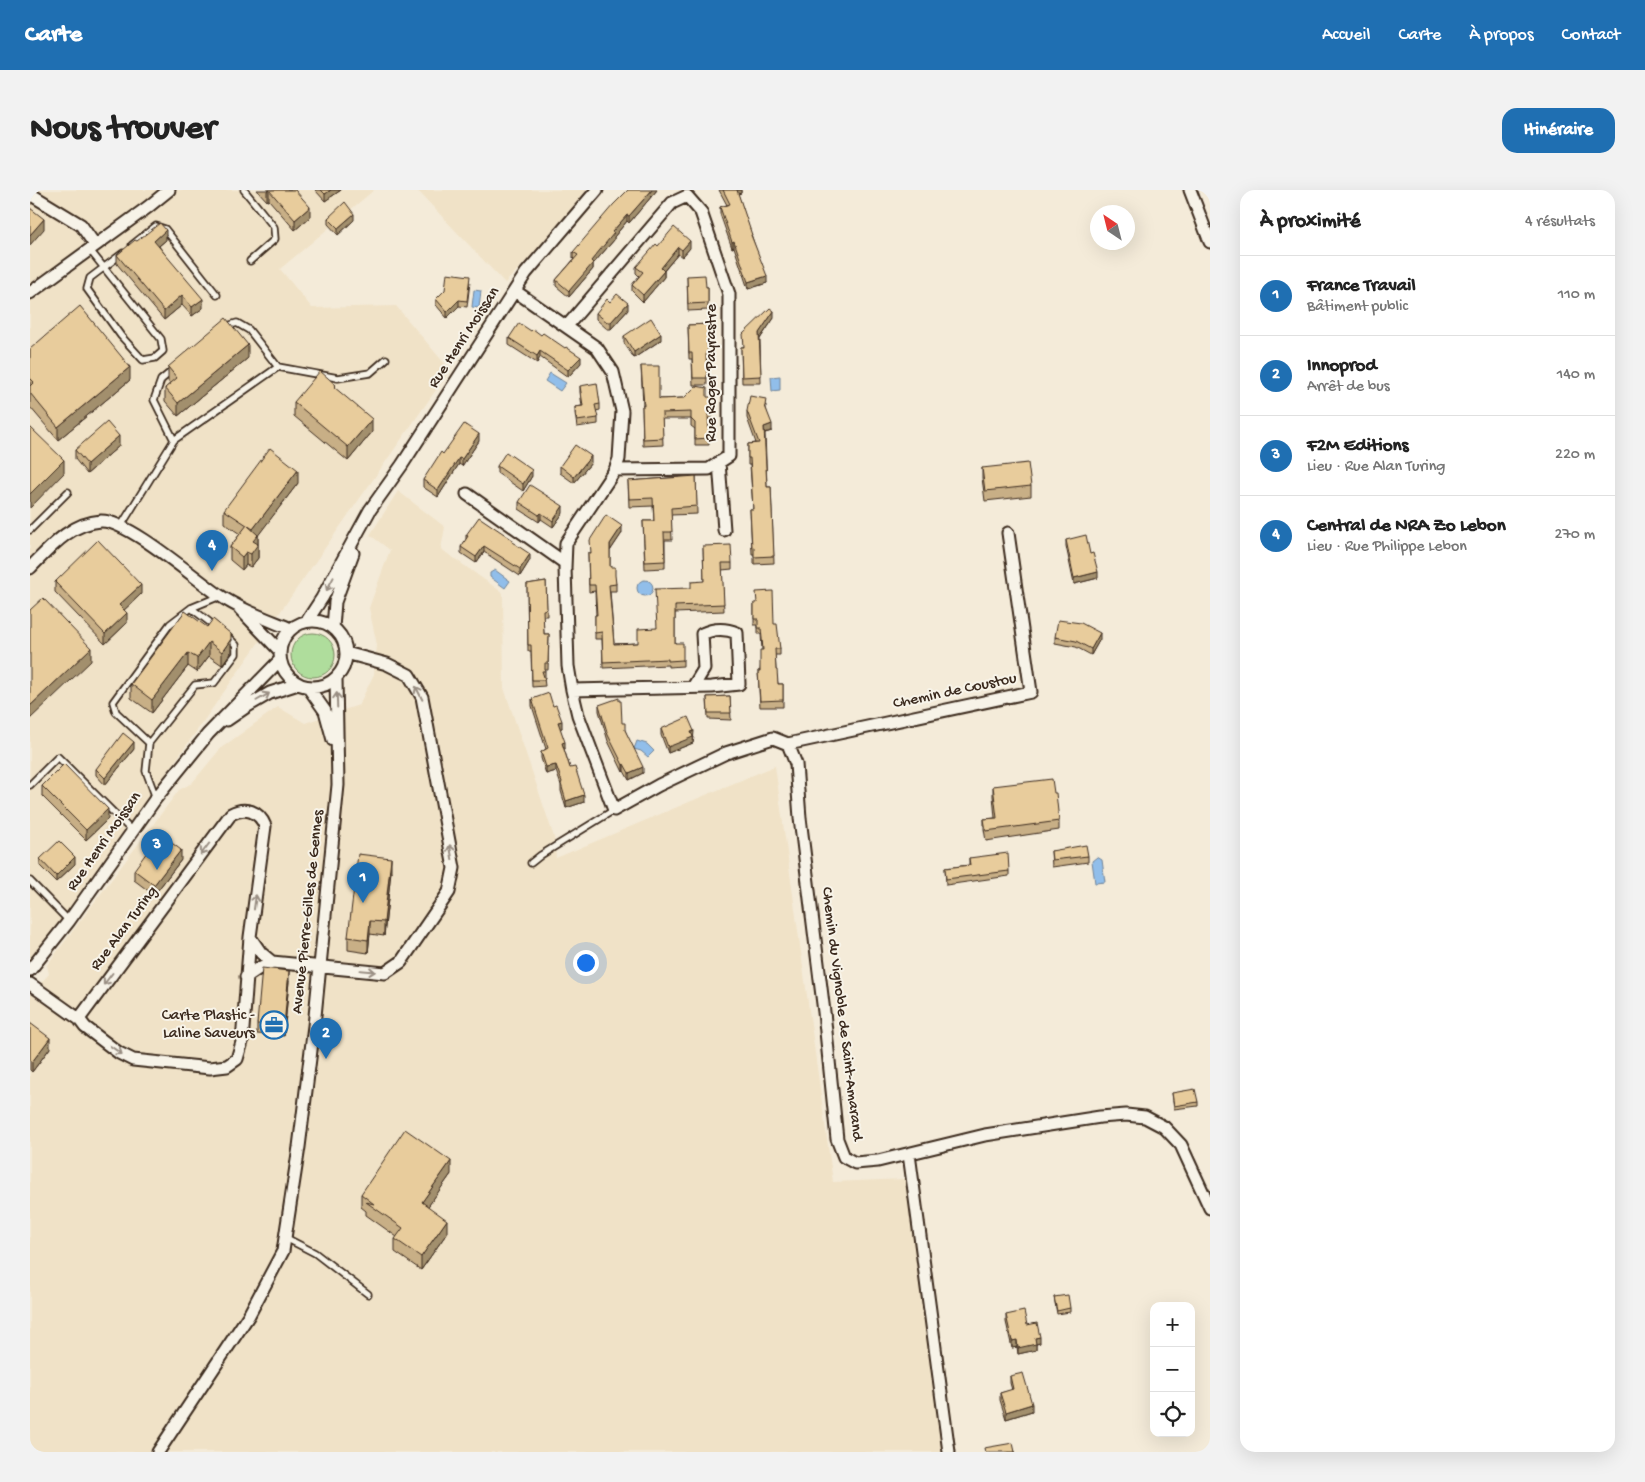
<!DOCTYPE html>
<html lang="fr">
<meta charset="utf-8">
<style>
:root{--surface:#fff;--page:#f2f2f2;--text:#222;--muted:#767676;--line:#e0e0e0;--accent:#1f6fb2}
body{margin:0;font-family:"Gochi Hand",sans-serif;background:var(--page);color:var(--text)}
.controls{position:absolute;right:15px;bottom:15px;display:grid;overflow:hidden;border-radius:10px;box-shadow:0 5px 20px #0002}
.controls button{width:45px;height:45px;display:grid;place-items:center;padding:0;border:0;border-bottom:1px solid var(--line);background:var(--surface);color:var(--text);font:25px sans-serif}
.compass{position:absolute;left:1060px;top:15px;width:45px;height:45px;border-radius:50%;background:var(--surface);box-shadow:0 5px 20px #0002;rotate:325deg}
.you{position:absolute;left:555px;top:772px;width:18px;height:18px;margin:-12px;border:4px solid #fff;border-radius:50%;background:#1a73e8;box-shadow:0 0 0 8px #1a73e833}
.badge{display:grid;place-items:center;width:32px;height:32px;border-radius:50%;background:var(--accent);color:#fff;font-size:16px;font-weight:700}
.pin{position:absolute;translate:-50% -41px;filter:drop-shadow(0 1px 2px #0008)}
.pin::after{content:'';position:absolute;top:26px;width:18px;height:15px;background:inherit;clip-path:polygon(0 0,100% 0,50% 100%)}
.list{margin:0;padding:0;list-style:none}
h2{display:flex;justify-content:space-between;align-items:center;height:65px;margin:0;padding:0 20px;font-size:21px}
h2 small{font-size:16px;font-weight:400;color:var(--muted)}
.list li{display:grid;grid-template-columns:32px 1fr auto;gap:15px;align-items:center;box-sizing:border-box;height:80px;padding:0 20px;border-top:1px solid var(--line)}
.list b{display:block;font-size:19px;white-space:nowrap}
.list p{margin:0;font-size:16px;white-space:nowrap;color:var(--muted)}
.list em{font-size:16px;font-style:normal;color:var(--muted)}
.icon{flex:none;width:28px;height:28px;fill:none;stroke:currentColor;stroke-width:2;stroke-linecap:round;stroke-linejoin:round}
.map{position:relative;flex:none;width:1180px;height:1262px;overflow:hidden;border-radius:15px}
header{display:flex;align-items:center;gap:30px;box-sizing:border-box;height:70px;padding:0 25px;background:var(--accent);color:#fff}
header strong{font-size:24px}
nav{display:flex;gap:28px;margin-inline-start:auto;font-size:18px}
.intro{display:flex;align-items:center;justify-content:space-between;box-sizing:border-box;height:120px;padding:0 30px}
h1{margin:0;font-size:35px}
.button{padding:12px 22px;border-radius:15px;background:var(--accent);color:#fff;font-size:18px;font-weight:700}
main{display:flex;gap:30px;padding:0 30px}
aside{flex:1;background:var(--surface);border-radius:15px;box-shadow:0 5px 20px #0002}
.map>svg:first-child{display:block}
.built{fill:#f0e2c7}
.green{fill:#afdd9c;stroke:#75845d}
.water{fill:#91beea;stroke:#6f8398}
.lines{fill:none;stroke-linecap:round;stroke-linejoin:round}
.service-casing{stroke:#3b2a1e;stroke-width:9}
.minor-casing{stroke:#3b2a1e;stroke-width:15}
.service{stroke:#f7f3e8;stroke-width:5.5}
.minor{stroke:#f7f3e8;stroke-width:11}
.wall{fill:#c8af86;stroke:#3b2a1e}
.shaded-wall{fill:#a28f6d;stroke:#3b2a1e}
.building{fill:#e8cc9c;stroke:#3b2a1e}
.oneway{stroke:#998e83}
.labels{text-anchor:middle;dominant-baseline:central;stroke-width:4;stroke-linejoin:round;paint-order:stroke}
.street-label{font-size:16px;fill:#3b2a1e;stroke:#f7f3e8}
.poi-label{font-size:16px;fill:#3b2a1e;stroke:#f7f3e8;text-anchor:end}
</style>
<header>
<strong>Carte</strong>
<nav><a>Accueil</a><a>Carte</a><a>À propos</a><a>Contact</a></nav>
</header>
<div class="intro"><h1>Nous trouver</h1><a class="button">Itinéraire</a></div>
<main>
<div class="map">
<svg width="1180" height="1262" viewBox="0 0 1180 1262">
<rect width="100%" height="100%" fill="#f4ebd9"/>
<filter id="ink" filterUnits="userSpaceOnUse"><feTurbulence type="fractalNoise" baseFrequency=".02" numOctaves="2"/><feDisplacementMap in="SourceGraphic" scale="10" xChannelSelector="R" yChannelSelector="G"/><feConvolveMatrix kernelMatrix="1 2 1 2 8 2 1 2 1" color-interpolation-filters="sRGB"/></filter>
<g filter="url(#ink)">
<path class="built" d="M0 0H344L250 79 282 118 366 116 420 180 12 761 0 773Z
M387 0H564L475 93Z
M368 301 415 337 411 359 473 403 474 498 524 647 526 668 745 576 803 992 875 989 900 1134 913 1262H0V805L19 784 17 775 149 600 162 593 191 558 248 517 275 533 329 515 344 484 347 455 339 418 360 360 340 345Z"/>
<path class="green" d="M261 465a22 22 0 1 1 44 0a22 22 0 1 1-44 0Z"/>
<path class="water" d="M444 100 451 101 449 118 442 117Z
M520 183 536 193 530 201 515 191Z
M750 186V200L742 201 741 187Z
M465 380 480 391 475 398 460 387V383Z
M607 398a8 8 0 1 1 16 0a8 8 0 1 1-16 0Z
M607 551 617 554 624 561 618 567 611 561 604 559Z
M1067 667 1072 670 1075 692 1065 693 1062 671Z"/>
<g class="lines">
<g class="service-casing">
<path id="service" d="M214 0 244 37 245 49 220 71
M102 55 126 36 135 39 187 105
M59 59 131 149 133 161 125 168 113 170 91 146 57 99 60 88 93 63
M194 137 207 133 219 140 248 177
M143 180 131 190 124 210 144 250
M91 336 144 250 248 177 308 188 340 183 356 169
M0 340 38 302
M161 418 186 437
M119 553 86 522 83 512 140 434 161 418 190 406
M0 595 28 567 102 641
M126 608 116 581 119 553 165 495 184 493 206 464V455L197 446
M501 673 511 665 584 620
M0 691 39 731
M256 1048 285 1063 338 1104"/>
</g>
<g class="minor-casing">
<path id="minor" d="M1160 0 1180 52
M0 4 51 35 65 55
M485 101 567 158 583 182 592 221 589 269 585 280 536 353 535 378 538 476 542 500 548 525 584 620 629 595 696 563 743 548 758 554 766 574 770 628 794 822 807 949 814 967 825 973 848 971 955 945 1070 927 1096 925 1115 927 1134 937 1151 955 1180 1018
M0 103 118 17 139 0
M537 136 642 13 657 6 671 22 699 104V266L679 279 585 280
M689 272 694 340
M437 304 535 373
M0 378C20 358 40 333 71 331 98 330 164 388 189 405 211 420 237 429 261 439
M210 419 250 461
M277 431 292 408 340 320 372 275 496 83 567 0
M250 464a33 33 0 1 1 66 0a33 33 0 1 1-66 0Z
M303 438 305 412 323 363
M278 497 295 521 303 550
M542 500 682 497 709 494 707 443C695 438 684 438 672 444L674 479 663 497
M197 530 216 517 240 503 268 494
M758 554 1001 502 978 343
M220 747 231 763 242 772
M0 780 39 731 126 608 178 544 250 470
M216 787 231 777 242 772 355 783 371 772 419 702 424 678 392 507 379 485 357 474 316 463
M0 794 49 829 55 837 89 863 103 870 180 878 197 876 207 869 212 852 220 747 235 636C229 621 215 616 201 624L49 829
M879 964 919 1262
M128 1262 219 1125 253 1061 269 957 284 836 308 595 306 488"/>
</g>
<use href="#service" class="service"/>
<use href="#minor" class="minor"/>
</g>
<path class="wall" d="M227 0H265L280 27 265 40 239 10 237 11Z
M285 0H311L295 11Z
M627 0 599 33 597 31 584 47V50L563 74V79L539 107 526 96V90L544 69 543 68V62Z
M689 0H711V3L708 4 737 93 718 99 704 57 702 58 690 24V17L697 15Z
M298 28 324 30 308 45 298 34Z
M136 50 129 56 173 118 162 126 152 115 134 130 87 74V65L107 51Z
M628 56 660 58 652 67 648 64 634 81V87L613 112 602 101V95L609 86 606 83V77Z
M657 86 676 97H678V120L658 121Z
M440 92 437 117 429 116 417 128 406 115V109Z
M580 112 598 120 581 139H577L566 129V123Z
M744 128 730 149 731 193H712L711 157H713Z
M679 134 680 159H677L678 169H676L677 195H663L662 169H659L658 135Z
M594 146 631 150 604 168 594 153Z
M479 148 551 173 538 187 510 167 507 173 479 155Z
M0 159 100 190 28 250 0 217Z
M218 168 148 226 135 211V198L140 194 138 191V177Z
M611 176 629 209 677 207 682 223V229H678L679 255H665V239L661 236V229H632L633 255 613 256 612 216H613Z
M550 196 570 214V220L566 221 568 228V234L547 237 545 223V217L552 216 550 202Z
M306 199 342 242 318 271 264 226V212Z
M736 215V218L742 241 735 243 737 297H741L744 373 724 374V364H722L720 319H723L720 275H718V254L726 253 717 228V221Z
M449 251 432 276 429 274 408 307 393 297V290L413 264Z
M89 256 57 284 45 269V260Z
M561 273 544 293 530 283V276Z
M467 276 502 286 493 301 467 283Z
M952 278 1001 296V306L955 311 952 288Z
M666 286 667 324 641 325 642 350H635V378L615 379 613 331H624L623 316 599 317 598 291Z
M268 293 228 345V368L221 377 216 375 212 380 200 370V357L210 344 194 333V320Z
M489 312 533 323 523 337 511 329 509 332 489 319Z
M592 343 580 361V377L586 394V401H580L584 454 608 453 627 438 661 398 674 391 673 356 702 373V379L692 380 694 421 645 423V453L653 470V476L638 477V475L573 478 572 449H565V425H566L565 401 559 402 558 363H560Z
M436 345 483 353 500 370 490 386 454 362 446 373 431 363V357L436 350Z
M1036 350 1060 364 1068 388 1044 394 1036 356Z
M516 391 517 426H513L514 444H519L518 480H515V488H514L515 496 502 497 501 461H498L497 394Z
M25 392 111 404 94 420 97 433 75 454 25 402Z
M724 413 744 434 750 459V465H745L746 480 748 494H753V517H730L728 481H730L732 460 731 444H728V435H724Z
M155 421 201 462 192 475 179 466 167 482 158 476 122 523 101 508V494Z
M1025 447 1070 449 1061 465 1046 457 1025 453Z
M700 506 701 530 678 529 677 507Z
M502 509 523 516 532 538H530L535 559H534L540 578 554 612 536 618 531 601V595L526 581 516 584 511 568V562L516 559 502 516Z
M569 515 592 533 595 540 613 583 599 590 594 581 593 582 578 551 569 521Z
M631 539 664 547 663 553 638 563 631 545Z
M104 559 75 595 66 585V579Z
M12 596 78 629 56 650 12 606Z
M963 596 1024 603 1029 631V640L956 651 954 639V629L965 628 963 606Z
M1021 661 1058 666V672L1022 677Z
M939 668 979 681V686L916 695 915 678 939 675Z
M10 669 45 674 26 692 10 676Z
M151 670 124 705 104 690V680Z
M361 681 354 746 340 744 338 763 318 760V747Z
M259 791 254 846 227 844V834Z
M0 833 20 858 2 882 0 880Z
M1142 903 1168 912V916L1144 919Z
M421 984 398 1016 417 1043 391 1080 365 1062V1049L367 1047 336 1025V1021L331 1017V1004Z
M1024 1107 1040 1118V1122L1027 1124Z
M976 1125 997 1135 1010 1153 1006 1154V1160L988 1164 987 1157 982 1158 976 1132Z
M980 1186 1002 1221 976 1229 970 1210V1203L982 1200 980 1193Z"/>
<path class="shaded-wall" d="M239 0V10L237 11V1Z
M301 0H311L295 11V4Z
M622 0H627L599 33V26Z
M706 0H711V3L706 5Z
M280 17V27L265 40V30Z
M324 24V30L308 45V38Z
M597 25V31L584 47V50L563 74V79L539 107V101L582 42Z
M14 29V39L0 55V45Z
M136 40V50L124 60V51Z
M660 51V58L652 67V60Z
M704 51V57L702 58V52Z
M648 57V64L631 84V78Z
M634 81V87L613 112V105Z
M737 86V93L718 99V92Z
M152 105V115L134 130V121Z
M173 109V118L162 126V117Z
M429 110V116L417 128V122Z
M598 113V120L581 139V132Z
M744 121V128L729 150V143Z
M631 144V150L604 168V162Z
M218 155V168L148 226V213Z
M510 161V167L507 173V166Z
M551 167V173L538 187V180Z
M100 177V190L28 250V237Z
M342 229V242L318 271V257Z
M742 234V241L734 243V237Z
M449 244V251L432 276V269Z
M89 246V256L57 284V274Z
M561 266V273L544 293V287Z
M429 268V274L408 307V300Z
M34 270V283L0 318V304Z
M268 280V293L227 347 228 345V368L221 377V364L223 360V339Z
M502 280V286L493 301V294Z
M533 316V323L523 337V331Z
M511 323V329L509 332V325Z
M592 336V343L580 361V354Z
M454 356V362L446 373V367Z
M216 362V375L212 380V367Z
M500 364V370L490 386V379Z
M1068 382V388L1044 394V388Z
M111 395V404L89 425V415Z
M97 423V433L75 454V444Z
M1070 443V449L1061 465V459Z
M201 449V462L192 475V462Z
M179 452V466L167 482V468Z
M61 458V471L0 529V516Z
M158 463V476L122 523V510Z
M532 531V538L528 539V532Z
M664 541 663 553 638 563V557Z
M104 552V559L75 595V588Z
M535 552V559L532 560V553Z
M594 574V581L593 582V575Z
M526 575V581L516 584V577Z
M613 577V583L599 590V583Z
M554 605V612L536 618V611Z
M78 619V629L56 650V640Z
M151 660V670L124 705V695Z
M45 667V674L26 692V686Z
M361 668V681L354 746V732Z
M340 731V744L338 763V750Z
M259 781V791L254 846V836Z
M20 848V858L2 882V872Z
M421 971V984L392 1025V1012Z
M417 1030V1043L391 1080V1067Z
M1010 1147V1153L1006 1154V1160L988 1164V1158L1005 1148Z
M987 1150V1157L982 1158V1151Z
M1002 1214V1221L976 1229V1222Z"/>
<path class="building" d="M239 0H265L280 17 265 30Z
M291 0H301L295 4Z
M598 0H622L599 26 597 25 582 42 584 43 561 71 563 73 539 101 526 90 548 65 543 62 583 15Z
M693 0H707L722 45H721L737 86 718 92 704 51 702 52 690 17 700 14Z
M315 12 324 24 308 38 298 28Z
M0 18 14 29 0 45Z
M130 33 136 40 124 51 173 109 162 117 152 105 134 121 87 65 105 50 107 51Z
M644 37 660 51 652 60 648 57 631 78 634 81 613 105 602 95 613 82 606 77 626 54 628 56Z
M417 83 440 86 437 111 429 110 417 122 406 109 415 100Z
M675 85 676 97H678V113L658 114 657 86Z
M587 104 598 113 581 132H577L566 123 577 109 580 112Z
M50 116 100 177 28 237 0 203V196L4 192 0 188V159Z
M740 118 744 121 729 143 731 186 712 187 711 157H714L713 144Z
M196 128 218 155 148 213 135 198 147 188 138 177Z
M621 128 631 144 604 162 594 146Z
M489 133 501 141 503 139 511 145 513 143 535 158 536 157 551 167 538 180 510 161 507 166 479 148Z
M679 134 680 152H677L678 162H676L677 188H663L662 163H659L658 135Z
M611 176H629V209L654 208 666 196 677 198V207H682V223H678L679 248 665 249V233L661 229V222L632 223 633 248 613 249 612 216H614Z
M290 181 306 195 304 197 342 229 318 257 264 212Z
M567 193 570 214 565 215 568 228 547 231 545 217 553 216 550 196Z
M720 206 736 209 735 216 742 234 734 237 737 297H741L744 366 724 367V357L722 358 720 319H723L720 268H718V254L729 253 717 221Z
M77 232 89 246 57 274 45 260Z
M434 234 449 244 432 269 429 268 408 300 393 290 411 262 413 264Z
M0 237 34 270 0 304Z
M545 255 561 266 544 287 530 276Z
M240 258 268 280 223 339 194 320Z
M476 262 502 280 493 294 467 276Z
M998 273 1001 296 955 301 952 278Z
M666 286 667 316 641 318 642 342H634L635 371 615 372 613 331H624L623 308 599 309 598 291Z
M500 295 533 316 523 331 511 323 509 325 489 312Z
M576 325 592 336 580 354V377H585V385L586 394 579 395 584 454 608 453V439L627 438 625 399 661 398V392L674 391 673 356 701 355 702 373H692L694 414 645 416V453H653V470L638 471V469L573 472 572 442 565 443V425H567L565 395H559L558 363H561L560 350Z
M449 327 483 350 482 352 500 364 490 379 454 356 446 367 431 357 438 346 436 345Z
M217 335 228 345 223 351 228 354 221 364 216 362 212 367 200 357Z
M1056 345 1060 364 1063 363 1068 382 1044 388 1036 350Z
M68 350 111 395 89 415 97 423 75 444 25 392Z
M516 391 517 419 513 420 514 444H519L518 473H515V481H512L515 490H502L501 455H498L497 394Z
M743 401 744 434H747L750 459H745L746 480H747L748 494H753V510L730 511 728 481H730V460H733L731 438H728V429H724V413H727L726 402Z
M13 408 61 458 0 516V420Z
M155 421 177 437 183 429 201 444V449L192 462 179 452 167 468 158 463 122 510 101 494Z
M1028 430 1051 433 1070 443 1061 459 1046 451 1025 447Z
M519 503 523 516 526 515 532 531 528 532 535 552 532 553 540 578 545 577 554 605 536 611 531 594 532 592 526 575 516 577 511 562 518 558 502 509Z
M700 506 701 523H678L677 507Z
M589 508V511H591L592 533H595V540L613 577 599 583 594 574 593 575 578 545 569 515Z
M658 527 664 541 661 542 663 547 638 557 631 539Z
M93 543 104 552 75 588 66 579Z
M34 574 78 619 56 640 12 596Z
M1022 589 1024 603H1026L1029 631 956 641 954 629 967 628 963 596Z
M130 644 151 660 124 695 104 680Z
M29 651 45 667 26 686 10 669Z
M1056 655 1058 666 1022 670 1021 661Z
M978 663 979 681 916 689 915 678 940 675 939 668Z
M328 664 361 668 354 732 340 731 338 750 318 747Z
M232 778 259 781 254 836 227 834Z
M0 833 20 848 2 872 0 870Z
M1165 899 1168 912 1144 916 1142 903Z
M375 939 421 971 392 1012 417 1030 391 1067 365 1049 373 1038 336 1012 344 1014 331 1004Z
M1038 1105 1040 1118 1027 1121 1024 1107Z
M994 1121 997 1135 1007 1133 1010 1147 1005 1148 1006 1154 988 1158 987 1150 982 1151 976 1125Z
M993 1183 1002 1214 976 1222 970 1203 983 1199 980 1186Z
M983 1253 985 1262H955L954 1258Z"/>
<defs><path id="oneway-shaft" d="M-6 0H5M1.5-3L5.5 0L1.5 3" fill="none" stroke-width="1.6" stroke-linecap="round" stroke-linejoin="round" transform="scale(1.25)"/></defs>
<g class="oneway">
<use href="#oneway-shaft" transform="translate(300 394) rotate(118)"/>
<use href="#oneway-shaft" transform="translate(389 503) rotate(-117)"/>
<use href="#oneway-shaft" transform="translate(233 507) rotate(-30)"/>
<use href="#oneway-shaft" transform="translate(307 510) rotate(-92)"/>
<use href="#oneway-shaft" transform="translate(175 659) rotate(127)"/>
<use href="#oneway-shaft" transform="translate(421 662) rotate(-100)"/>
<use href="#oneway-shaft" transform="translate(225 712) rotate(-82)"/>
<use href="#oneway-shaft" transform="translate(338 781) rotate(5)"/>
<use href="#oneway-shaft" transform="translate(78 789) rotate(127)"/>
<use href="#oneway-shaft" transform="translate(86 860) rotate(35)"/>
</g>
</g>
<defs>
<g id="office-ring" transform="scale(1.4375)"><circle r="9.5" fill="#f7f3e8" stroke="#1f6fb2" stroke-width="1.5"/><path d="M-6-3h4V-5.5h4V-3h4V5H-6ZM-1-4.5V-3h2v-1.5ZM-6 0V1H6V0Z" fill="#1f6fb2"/></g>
</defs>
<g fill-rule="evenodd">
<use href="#office-ring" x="244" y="835"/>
</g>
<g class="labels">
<g class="street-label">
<text transform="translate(435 148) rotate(-57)">Rue Henri Moissan</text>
<text transform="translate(682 183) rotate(-90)">Rue Roger Payrastre</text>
<text transform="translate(925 502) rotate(-12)">Chemin de Coustou</text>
<text transform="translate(75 652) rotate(-55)">Rue Henri Moissan</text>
<text transform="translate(279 722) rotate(-84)">Avenue Pierre-Gilles de Gennes</text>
<text transform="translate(95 739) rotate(-53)">Rue Alan Turing</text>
<text transform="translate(811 824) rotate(83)">Chemin du Vignoble de Saint-Amarand</text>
</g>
<g class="poi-label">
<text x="225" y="826">Carte Plastic -<tspan x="225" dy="18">Laline Saveurs</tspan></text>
</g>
</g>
</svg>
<div class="controls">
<button>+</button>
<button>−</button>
<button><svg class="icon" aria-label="locate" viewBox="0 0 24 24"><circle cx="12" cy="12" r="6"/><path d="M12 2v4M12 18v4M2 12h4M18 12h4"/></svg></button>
</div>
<svg class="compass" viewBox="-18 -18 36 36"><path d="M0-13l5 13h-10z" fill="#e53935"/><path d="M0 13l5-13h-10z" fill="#767676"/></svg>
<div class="you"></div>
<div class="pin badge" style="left:333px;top:713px">1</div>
<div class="pin badge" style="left:296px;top:869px">2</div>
<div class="pin badge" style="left:127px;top:680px">3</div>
<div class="pin badge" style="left:182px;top:381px">4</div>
</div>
<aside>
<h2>À proximité<small>4 résultats</small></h2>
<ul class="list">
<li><span class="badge">1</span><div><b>France Travail</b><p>Bâtiment public</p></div><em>110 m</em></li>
<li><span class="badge">2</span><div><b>Innoprod</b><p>Arrêt de bus</p></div><em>140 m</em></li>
<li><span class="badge">3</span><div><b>F2M Editions</b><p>Lieu · Rue Alan Turing</p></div><em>220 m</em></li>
<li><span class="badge">4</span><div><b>Central de NRA Zo Lebon</b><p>Lieu · Rue Philippe Lebon</p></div><em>270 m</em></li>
</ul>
</aside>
</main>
